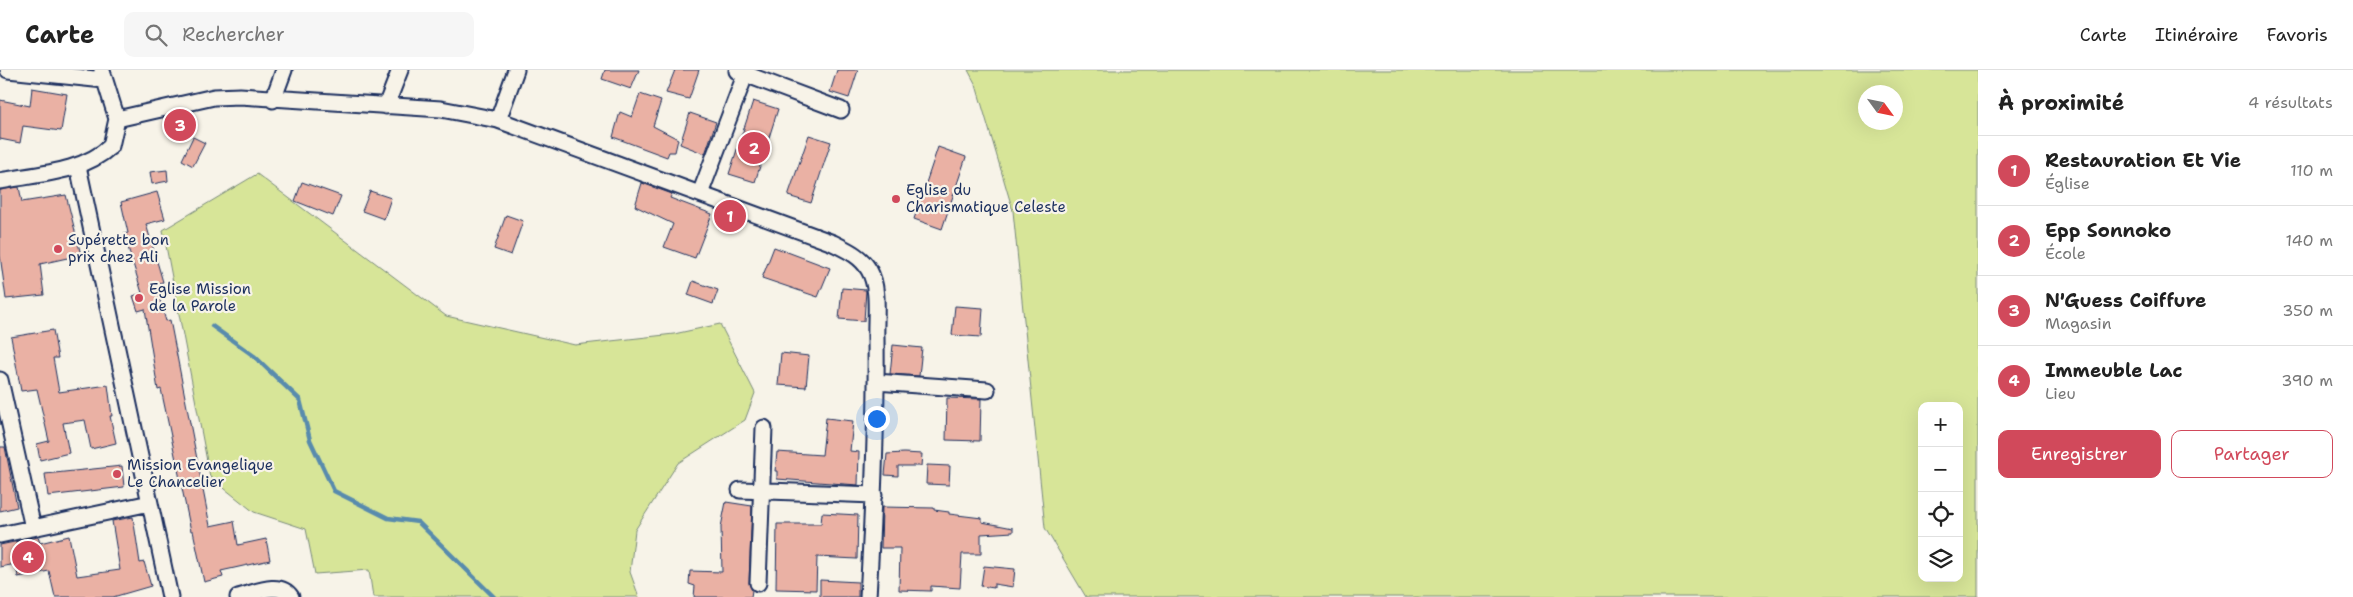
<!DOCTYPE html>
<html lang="fr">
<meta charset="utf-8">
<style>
:root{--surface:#fff;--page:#f6f6f6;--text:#222;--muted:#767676;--line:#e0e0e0;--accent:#d1495b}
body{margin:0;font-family:"Shantell Sans",sans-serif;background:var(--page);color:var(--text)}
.controls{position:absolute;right:15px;bottom:15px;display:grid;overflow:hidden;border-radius:10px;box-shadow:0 5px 20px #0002}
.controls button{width:45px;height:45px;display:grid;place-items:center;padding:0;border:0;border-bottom:1px solid var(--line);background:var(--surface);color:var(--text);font:25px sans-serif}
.compass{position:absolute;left:1858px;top:15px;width:45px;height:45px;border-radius:50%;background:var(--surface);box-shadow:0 5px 20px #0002;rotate:123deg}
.you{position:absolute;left:876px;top:348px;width:18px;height:18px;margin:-12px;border:4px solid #fff;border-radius:50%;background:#1a73e8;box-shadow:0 0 0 8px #1a73e833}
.badge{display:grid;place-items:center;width:32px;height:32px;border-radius:50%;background:var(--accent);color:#fff;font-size:16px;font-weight:700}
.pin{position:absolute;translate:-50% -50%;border:2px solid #fff;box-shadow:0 1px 5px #0006}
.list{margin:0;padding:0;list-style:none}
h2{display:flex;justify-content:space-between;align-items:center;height:65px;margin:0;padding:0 20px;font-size:21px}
h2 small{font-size:16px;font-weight:400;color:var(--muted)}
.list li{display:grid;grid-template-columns:32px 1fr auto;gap:15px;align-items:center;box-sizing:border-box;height:70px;padding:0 20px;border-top:1px solid var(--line)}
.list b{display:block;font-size:19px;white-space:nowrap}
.list p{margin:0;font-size:16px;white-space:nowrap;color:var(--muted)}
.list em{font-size:16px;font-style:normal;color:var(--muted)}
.actions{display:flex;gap:10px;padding:15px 20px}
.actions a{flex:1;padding:11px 0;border:1px solid var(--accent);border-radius:10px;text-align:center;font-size:18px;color:var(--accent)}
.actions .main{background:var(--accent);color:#fff}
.icon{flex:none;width:28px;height:28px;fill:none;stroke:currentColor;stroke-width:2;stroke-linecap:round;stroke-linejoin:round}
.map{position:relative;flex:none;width:1978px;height:527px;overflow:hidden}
header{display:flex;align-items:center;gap:30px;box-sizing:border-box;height:70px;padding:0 25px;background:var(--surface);border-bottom:1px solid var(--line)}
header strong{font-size:24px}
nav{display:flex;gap:28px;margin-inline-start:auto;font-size:18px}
.search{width:350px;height:45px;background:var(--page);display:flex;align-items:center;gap:12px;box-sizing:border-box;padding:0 18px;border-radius:10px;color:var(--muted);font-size:19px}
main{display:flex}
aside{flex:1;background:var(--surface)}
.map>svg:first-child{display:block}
.green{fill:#d7e598;stroke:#798a7b;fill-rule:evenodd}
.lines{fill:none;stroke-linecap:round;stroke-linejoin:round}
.stream{stroke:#588bad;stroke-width:4.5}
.building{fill:#eab1a4;stroke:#1b2f5e}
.minor-casing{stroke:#1b2f5e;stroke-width:19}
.minor{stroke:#f7f3e8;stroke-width:15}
.poi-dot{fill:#d1495b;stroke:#f7f3e8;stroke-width:2}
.labels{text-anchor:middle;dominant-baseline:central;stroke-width:4.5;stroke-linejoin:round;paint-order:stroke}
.poi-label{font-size:15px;fill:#1b2f5e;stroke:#f7f3e8;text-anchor:start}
</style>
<header>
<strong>Carte</strong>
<div class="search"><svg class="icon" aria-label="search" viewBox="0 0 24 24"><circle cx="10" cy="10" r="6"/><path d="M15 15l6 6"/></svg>Rechercher</div>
<nav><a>Carte</a><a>Itinéraire</a><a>Favoris</a></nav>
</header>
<main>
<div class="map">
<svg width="1978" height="527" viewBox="0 0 1978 527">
<rect width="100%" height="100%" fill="#f7f3e8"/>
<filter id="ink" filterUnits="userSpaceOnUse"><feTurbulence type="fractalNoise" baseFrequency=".02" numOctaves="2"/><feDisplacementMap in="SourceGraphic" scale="10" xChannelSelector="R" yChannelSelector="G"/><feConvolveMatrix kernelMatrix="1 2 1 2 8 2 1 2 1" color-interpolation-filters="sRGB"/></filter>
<g filter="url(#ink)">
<path class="green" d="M968 0H1978V527H1086L1045 458 1013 141 976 15ZM1866 22H1896V52H1866ZM1922 336H1959V508H1922Z
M257 104 446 246 575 275 674 264 720 254 755 323 745 350 678 393 635 460 630 502 639 527H373L369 500 315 504 306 459 254 442 210 407 163 160Z"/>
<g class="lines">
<path class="stream" d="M212 256 254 286 300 330 310 370 334 421 388 448 418 452 494 527"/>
</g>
<path class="building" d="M605 0H639L631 19 602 9Z
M675 0H699L689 29 666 23Z
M837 0H858L849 28 830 22Z
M32 18 67 24 61 61 23 56 20 73 0 69V30L30 36Z
M640 24 661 31 653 56 678 69 675 82H669L667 87 613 67 620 42 632 47Z
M753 31 778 39 755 112 729 104Z
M690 43 716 52 705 84 680 74Z
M809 65 831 72 811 133 788 126Z
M193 67 205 73 193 96 182 90Z
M938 77 966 87 942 159 914 149Z
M167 100 168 111 152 114 150 102Z
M302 112 341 126 333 146 295 131Z
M642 113 672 124 670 128 712 144 695 188 664 177 673 154 635 136Z
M19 117 22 132 66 125 81 185 40 194 44 225 6 229 0 185V120Z
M370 121 391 128 384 149 362 141Z
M157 122 165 149 146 154 163 212 155 214 166 251 170 250 210 456 234 451 238 475 266 469 270 490 221 501 223 507 204 512 193 461H191L161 319 158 320 145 239 138 241 133 226 142 223 124 164 128 163 121 132Z
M506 145 523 151 511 185 494 179Z
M774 177 830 198 818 227 762 208Z
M693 211 718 220 713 234 688 225Z
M842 218 866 220 864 251 839 249Z
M955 236 983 238 981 267 952 265Z
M53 260 58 288H53L59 322 108 315 112 346H110L116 373 91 379 85 350 63 353 69 383 40 390 37 374 49 371 37 319 21 321 11 267Z
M893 275 922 278 919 306 890 304Z
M781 283 809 286 806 317 778 315Z
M947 328 981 329 980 371 946 370Z
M826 348 853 351 850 381 859 382 858 415 777 409V401H775L777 382 822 385Z
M0 377H5L17 437 0 441Z
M904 383 922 384 921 396H898V406L885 405 887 384Z
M927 395 950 396 949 415 926 414Z
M122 396 124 417 48 426 45 404Z
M726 432 752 436 749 513 752 520 751 527H694L695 516 689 514 690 501 722 502 721 457Z
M882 437 934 438V440L949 442V444L982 448V452L1013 458V462L981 464V484H962L960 518 931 516V521L899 520 900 478H881Z
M822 443 858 445 857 489 817 487 816 520 776 519 777 454H821Z
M133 447 140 493 144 492 151 516 113 527H55L49 501 18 507 16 494 0 497V475L38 467 40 473 69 466 77 506 120 500 112 451Z
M984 496 1015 499 1013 517 994 514V518L981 516Z
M820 510 858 512V527H820Z"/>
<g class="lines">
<g class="minor-casing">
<path id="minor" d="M8 0 104 10
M102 1 117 49
M737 1 841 40
M273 30 284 0
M386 36 400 0
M498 50 516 0
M78 96 170 527
M0 111C37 104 82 103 111 76L117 49 214 27 240 26 441 39 498 50 833 173C847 180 861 186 869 200 880 219 875 247 876 268 877 354 873 441 868 527
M700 124 747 0
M0 310 33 458
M876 312 987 320
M740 420 874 425
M0 465 150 433
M758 513 764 358
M238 527C254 523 280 510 291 527"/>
</g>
<use href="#minor" class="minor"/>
</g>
</g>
<g class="poi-dot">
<circle cx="896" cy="129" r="5"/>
<circle cx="58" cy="179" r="5"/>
<circle cx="139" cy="228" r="5"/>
<circle cx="117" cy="404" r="5"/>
</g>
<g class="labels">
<g class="poi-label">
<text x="906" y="120">Eglise du<tspan x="906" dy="17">Charismatique Celeste</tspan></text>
<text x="68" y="170">Supérette bon<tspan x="68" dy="17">prix chez Ali</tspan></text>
<text x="149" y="219">Eglise Mission<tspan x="149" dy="17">de la Parole</tspan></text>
<text x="127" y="395">Mission Evangelique<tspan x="127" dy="17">Le Chancelier</tspan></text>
</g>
</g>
</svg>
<div class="controls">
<button>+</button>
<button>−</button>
<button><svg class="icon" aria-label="locate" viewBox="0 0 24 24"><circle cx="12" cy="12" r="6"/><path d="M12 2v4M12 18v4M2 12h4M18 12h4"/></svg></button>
<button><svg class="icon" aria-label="layers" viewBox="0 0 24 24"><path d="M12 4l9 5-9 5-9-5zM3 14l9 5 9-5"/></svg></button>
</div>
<svg class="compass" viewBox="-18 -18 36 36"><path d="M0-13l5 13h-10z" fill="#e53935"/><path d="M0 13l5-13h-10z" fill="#767676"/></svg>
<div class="you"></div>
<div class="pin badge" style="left:730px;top:146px">1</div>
<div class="pin badge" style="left:754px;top:78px">2</div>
<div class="pin badge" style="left:180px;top:55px">3</div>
<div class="pin badge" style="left:28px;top:487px">4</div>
</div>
<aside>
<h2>À proximité<small>4 résultats</small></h2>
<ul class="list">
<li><span class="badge">1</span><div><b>Restauration Et Vie</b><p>Église</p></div><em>110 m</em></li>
<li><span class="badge">2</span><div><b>Epp Sonnoko</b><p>École</p></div><em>140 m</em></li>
<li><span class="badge">3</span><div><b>N'Guess Coiffure</b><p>Magasin</p></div><em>350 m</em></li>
<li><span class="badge">4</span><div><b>Immeuble Lac</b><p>Lieu</p></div><em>390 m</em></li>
</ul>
<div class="actions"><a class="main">Enregistrer</a><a>Partager</a></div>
</aside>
</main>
